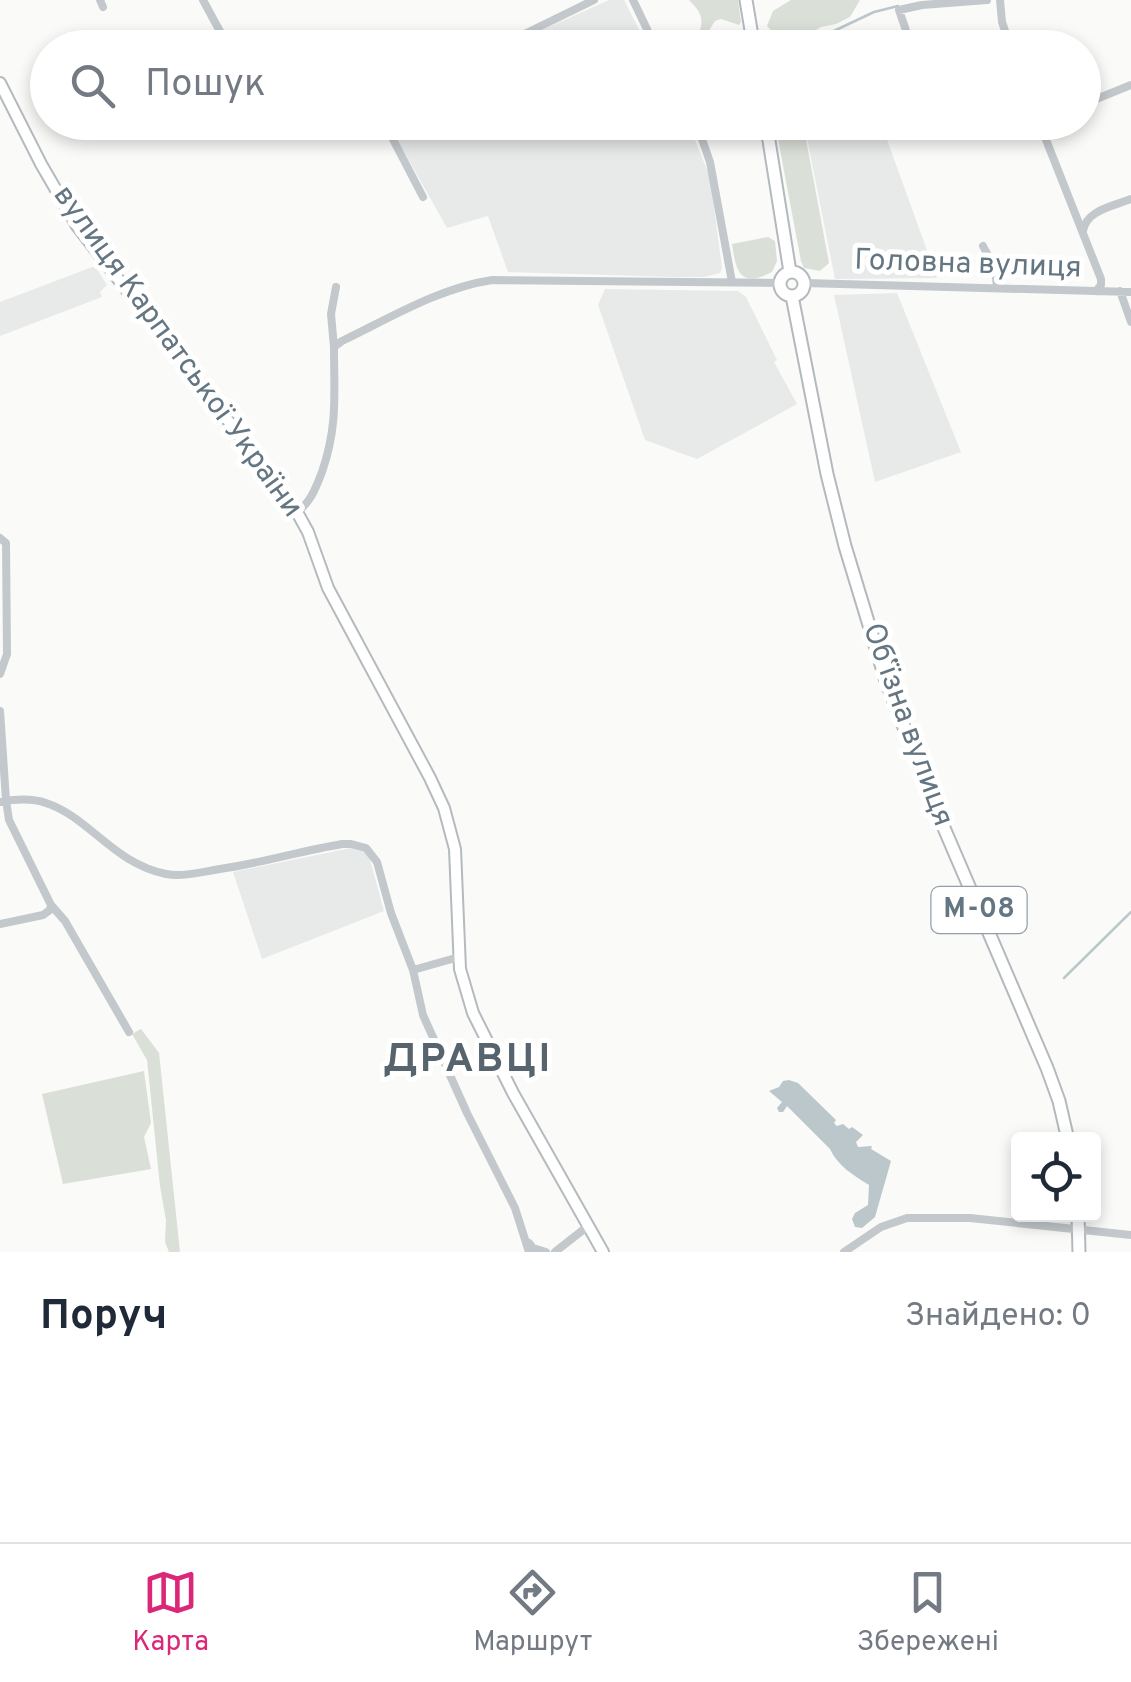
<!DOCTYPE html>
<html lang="uk">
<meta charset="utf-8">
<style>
:root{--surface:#fff;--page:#f6f6f7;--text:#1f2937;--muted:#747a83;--line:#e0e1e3;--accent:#db2777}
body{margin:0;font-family:Overpass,sans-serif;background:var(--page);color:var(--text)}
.controls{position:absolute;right:30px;bottom:30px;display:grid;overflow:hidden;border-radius:10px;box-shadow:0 5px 15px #0003}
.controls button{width:90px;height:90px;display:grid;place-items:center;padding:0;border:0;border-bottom:2px solid var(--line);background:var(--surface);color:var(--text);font:50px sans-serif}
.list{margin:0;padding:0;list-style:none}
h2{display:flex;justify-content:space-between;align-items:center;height:130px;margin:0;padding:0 40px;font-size:42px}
h2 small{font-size:32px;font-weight:400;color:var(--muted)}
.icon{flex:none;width:55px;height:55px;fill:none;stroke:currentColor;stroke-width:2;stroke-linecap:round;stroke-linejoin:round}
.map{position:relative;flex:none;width:1131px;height:1252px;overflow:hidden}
.search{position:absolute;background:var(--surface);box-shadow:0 5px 15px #0003;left:30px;right:30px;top:30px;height:110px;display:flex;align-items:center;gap:25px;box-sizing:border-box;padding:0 35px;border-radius:55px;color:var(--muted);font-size:38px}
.sheet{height:290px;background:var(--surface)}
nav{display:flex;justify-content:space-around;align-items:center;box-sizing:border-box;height:140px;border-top:2px solid var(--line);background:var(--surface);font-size:28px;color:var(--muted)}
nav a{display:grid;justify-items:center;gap:5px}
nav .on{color:var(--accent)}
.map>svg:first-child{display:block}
.built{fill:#e8e9e9}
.green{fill:#dadfd7}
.water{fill:#bbc7cb}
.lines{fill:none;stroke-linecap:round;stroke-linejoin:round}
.stream{stroke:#bbc7cb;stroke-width:2.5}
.major-casing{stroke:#b5babe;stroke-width:14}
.highway-casing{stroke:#b4b9bd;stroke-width:15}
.minor{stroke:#c3c8cc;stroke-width:8}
.major{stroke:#fff;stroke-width:10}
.highway{stroke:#fff;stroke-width:11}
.labels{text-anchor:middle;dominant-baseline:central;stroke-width:10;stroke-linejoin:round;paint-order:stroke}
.shield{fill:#fff;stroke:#939fa8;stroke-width:2.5}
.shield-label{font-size:28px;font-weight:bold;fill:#657683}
.street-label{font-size:30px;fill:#657683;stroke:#fff}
.district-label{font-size:40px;font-weight:bold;letter-spacing:2.5px;fill:#57646e;stroke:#fff}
</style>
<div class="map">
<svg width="1131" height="1252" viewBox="0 0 1131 1252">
<rect width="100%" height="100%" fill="#fafaf8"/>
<path class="built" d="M609 0H624L648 47 516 48 522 39Z
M388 123H688L710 177 722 268 720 273 704 277H673L508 272 488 216 447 228Z
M804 123H881L937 278 835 279Z
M95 266 107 285 100 292 102 297 0 336V302Z
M605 289 738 291 746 297 777 360 774 362 797 404 697 459 645 440 598 305Z
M897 293 961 452 875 482 834 295Z
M356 847 368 852 384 911 262 959 233 872Z"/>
<path class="green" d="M689 0H738L741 22 739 25 721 19 715 21 706 35H698C705 19 701 12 689 0Z
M791 0H860L850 17 836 24 821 27 808 35 777 37 767 26 773 11Z
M775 123H803L829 263 820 271 804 268 801 261Z
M768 237 775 241 777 261 772 272C741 288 736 273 732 244Z
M141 1029 159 1053 180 1252H169L165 1242 166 1220 160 1186 147 1060 132 1034Z
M144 1071 151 1123 144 1137 151 1169 63 1184 42 1094Z"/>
<path class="water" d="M789 1080 798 1083 836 1120 834 1123 837 1126 843 1124 849 1129 852 1127 863 1135 856 1142 858 1147 872 1146 871 1149 891 1161 875 1217 862 1228 855 1227 852 1219 855 1213 868 1205 869 1185C854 1176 837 1165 830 1149L787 1106 783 1112H779L777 1108 782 1102 769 1091 779 1087 783 1081Z"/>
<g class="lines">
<path class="stream" d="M798 48 874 12 898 6
M1064 978 1131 912"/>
<g class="major-casing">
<path id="major" d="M0 83 41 164 77 226 292 503 308 532 328 588 430 778 444 808 455 849 460 969 473 1013 513 1093 603 1252"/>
</g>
<g class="highway-casing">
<path id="highway" d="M746 0 754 48
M766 122 790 272
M780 284a12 12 0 1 1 24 0a12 12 0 1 1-24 0Z
M792 296 827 474 845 546 886 681 938 814 1047 1068 1059 1101 1068 1140
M1078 1214 1079 1252"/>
</g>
<path class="minor" d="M100 0 103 7
M203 0 229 48
M633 0 656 48
M1000 0 1002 22 1011 48
M496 48 594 0
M912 48 899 10 922 5 987 0
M1084 104 1131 85
M384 122 423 197
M696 122 710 162 732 282
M1039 122 1101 279V285L1096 291
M1083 231C1086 210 1114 206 1131 199
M983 246 995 269 997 287
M805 283 1131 292
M1120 291 1131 322
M334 347 331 314 336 287
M298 511C311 502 316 487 322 472 338 425 334 395 334 347L342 341C390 318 439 288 492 280L780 283
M0 538 6 543 7 654 0 674
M0 711 6 800 9 820 51 905 65 921 129 1032
M0 802C15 799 32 798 46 803 89 817 114 864 166 874 183 877 202 872 220 869 261 863 301 851 342 844H351L366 848 377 862 391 913 413 970 423 1015 467 1113 515 1208 529 1252
M0 924 43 915 50 910 51 905
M413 970 459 957
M529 1243 533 1248 546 1252
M555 1252 588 1226
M844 1252 881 1227 907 1218H970L1131 1235"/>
<use href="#major" class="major"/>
<use href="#highway" class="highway"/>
</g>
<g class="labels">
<rect class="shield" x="931.5" y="887" width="95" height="46" rx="8"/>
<g class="shield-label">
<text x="979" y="910">М-08</text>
</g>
<g class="street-label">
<text transform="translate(968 265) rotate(2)">Головна вулиця</text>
<text transform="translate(177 352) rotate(54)">вулиця Карпатської України</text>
<text transform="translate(907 725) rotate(70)">Обʼїзна вулиця</text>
</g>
<g class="district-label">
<text x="468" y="1061">ДРАВЦІ</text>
</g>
</g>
</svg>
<div class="controls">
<button><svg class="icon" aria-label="locate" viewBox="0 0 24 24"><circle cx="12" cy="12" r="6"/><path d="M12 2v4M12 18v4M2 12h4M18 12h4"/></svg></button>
</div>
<div class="search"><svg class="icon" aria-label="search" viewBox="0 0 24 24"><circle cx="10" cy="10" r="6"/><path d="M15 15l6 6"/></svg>Пошук</div>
</div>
<section class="sheet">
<h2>Поруч<small>Знайдено: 0</small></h2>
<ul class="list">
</ul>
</section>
<nav>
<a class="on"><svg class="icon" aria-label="map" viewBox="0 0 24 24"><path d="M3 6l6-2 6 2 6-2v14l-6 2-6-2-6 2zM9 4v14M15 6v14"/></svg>Карта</a>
<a><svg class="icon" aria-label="directions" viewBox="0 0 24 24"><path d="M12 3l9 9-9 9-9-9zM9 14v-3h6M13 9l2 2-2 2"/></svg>Маршрут</a>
<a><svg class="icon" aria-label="saved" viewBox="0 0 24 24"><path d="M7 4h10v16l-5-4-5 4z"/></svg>Збережені</a>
</nav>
